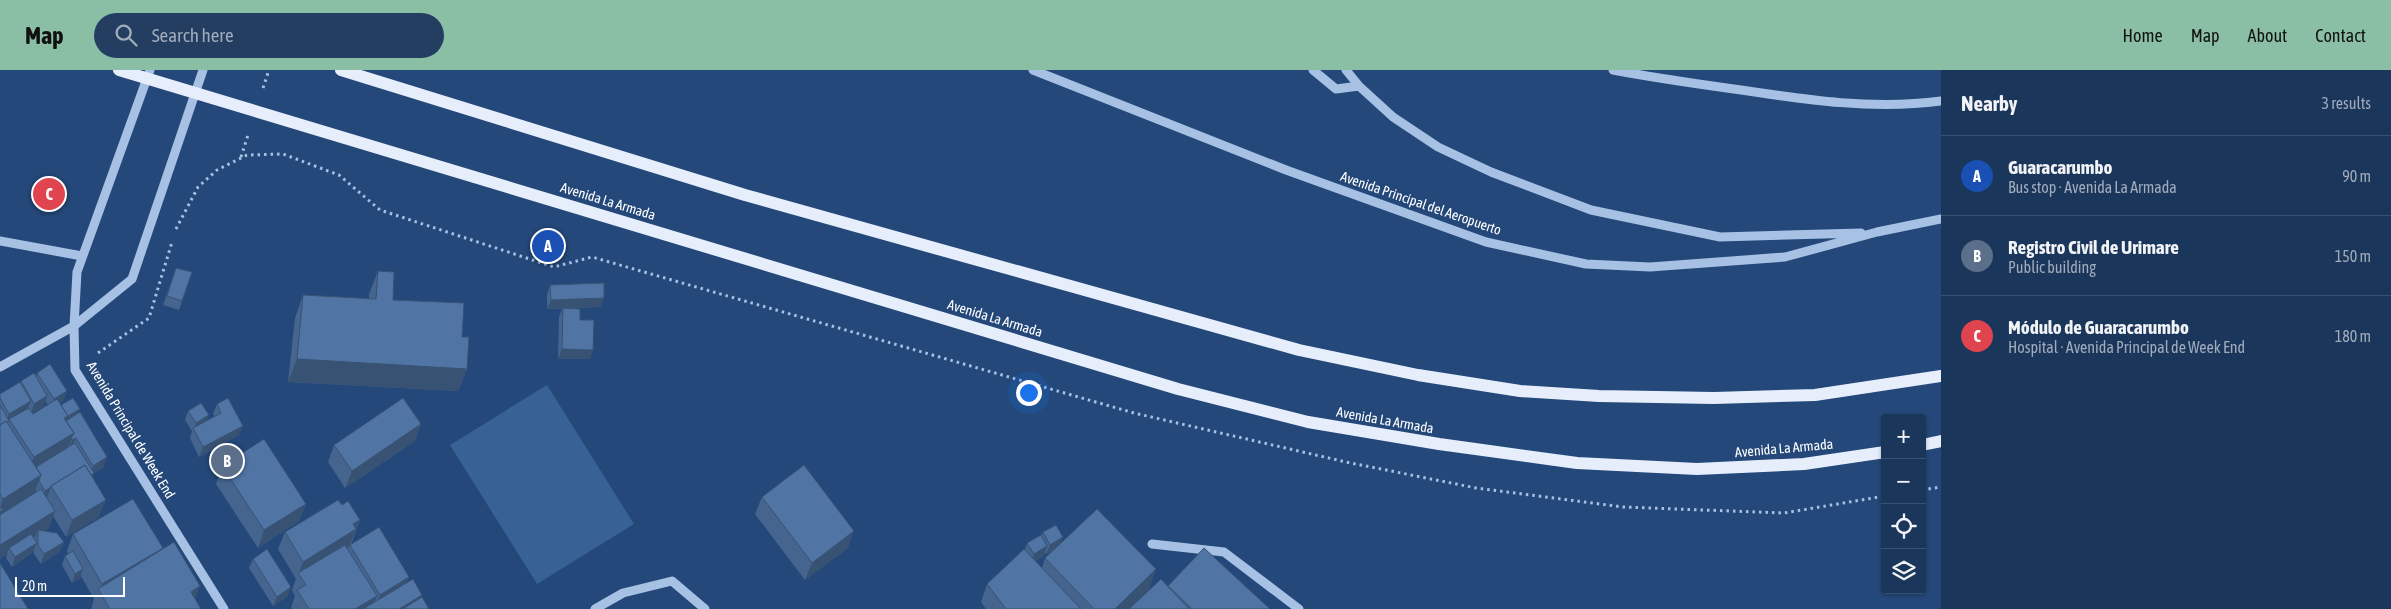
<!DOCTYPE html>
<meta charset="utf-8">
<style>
:root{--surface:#1b365b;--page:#243e61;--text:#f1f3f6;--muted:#a0abbb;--line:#395071;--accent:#8abfa5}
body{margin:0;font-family:"Asap Condensed",sans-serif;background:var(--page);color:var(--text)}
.controls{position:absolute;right:15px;bottom:15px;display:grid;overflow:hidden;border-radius:5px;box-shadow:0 1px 4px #0004}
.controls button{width:45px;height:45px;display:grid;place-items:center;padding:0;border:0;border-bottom:1px solid var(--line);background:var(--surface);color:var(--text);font:25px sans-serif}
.scale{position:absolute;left:15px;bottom:12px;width:110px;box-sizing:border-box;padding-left:5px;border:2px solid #fff;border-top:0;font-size:14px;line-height:18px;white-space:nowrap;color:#fff;-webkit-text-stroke:4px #244879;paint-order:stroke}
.you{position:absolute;left:1028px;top:322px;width:18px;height:18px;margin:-12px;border:4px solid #fff;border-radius:50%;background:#1a73e8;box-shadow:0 0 0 8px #1a73e833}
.badge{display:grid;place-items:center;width:32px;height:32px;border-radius:50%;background:var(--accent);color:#fff;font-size:16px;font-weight:700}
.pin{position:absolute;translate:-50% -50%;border:2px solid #fff;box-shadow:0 1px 5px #0006}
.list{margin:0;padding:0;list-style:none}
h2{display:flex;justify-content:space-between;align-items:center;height:65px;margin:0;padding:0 20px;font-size:21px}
h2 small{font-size:16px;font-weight:400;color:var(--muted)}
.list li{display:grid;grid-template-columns:32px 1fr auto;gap:15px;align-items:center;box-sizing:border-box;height:80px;padding:0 20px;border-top:1px solid var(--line)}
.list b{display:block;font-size:19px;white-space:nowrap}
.list p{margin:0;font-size:16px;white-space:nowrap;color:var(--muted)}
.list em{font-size:16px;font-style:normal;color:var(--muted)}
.icon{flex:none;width:28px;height:28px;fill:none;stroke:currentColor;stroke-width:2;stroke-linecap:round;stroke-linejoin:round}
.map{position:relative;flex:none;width:1941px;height:539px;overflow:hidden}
header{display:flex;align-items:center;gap:30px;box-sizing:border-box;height:70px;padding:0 25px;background:var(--accent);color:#111}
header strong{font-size:24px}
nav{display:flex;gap:28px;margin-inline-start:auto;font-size:18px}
.search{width:350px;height:45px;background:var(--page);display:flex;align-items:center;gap:12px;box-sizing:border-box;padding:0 18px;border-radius:28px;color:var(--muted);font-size:19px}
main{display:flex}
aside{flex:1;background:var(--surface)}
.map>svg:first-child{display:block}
.green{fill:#386196}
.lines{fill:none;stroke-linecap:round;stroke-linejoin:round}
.path{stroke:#a7c1e4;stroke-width:3;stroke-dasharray:2.5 4;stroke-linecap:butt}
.minor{stroke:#a7c1e4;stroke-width:9}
.major{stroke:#e6eefc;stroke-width:12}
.wall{fill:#45658e;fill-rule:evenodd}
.shaded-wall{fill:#385274}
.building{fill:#5075a5;stroke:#385274}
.labels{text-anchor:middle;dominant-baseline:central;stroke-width:4;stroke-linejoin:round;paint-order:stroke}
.street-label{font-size:14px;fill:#fff;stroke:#244879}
</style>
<header>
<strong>Map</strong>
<div class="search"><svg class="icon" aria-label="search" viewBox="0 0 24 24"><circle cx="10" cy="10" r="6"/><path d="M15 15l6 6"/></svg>Search here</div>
<nav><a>Home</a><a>Map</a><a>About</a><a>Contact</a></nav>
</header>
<main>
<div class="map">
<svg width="1941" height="539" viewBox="0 0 1941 539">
<rect width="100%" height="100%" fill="#244879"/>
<path class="green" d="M547 315 634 454 537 514 450 375Z"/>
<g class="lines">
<path class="path" d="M263 18 269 0
M241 87 248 65
M176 159 198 117 217 100 247 85 283 84 339 105 380 140 554 197 592 187 1134 343 1346 392 1476 418 1623 437 1784 443 1885 426
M98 283 149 248 172 172
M1922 420 1941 417"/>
<path class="minor" d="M150 0 77 202 74 256 75 300 224 539
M1033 0 1286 100 1486 172 1586 194 1650 197 1785 187 1877 162 1941 149
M1313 0 1336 19 1359 16
M1346 0 1359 16 1393 47 1438 77 1491 102 1591 140 1720 167 1861 163
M1613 0C1655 8 1698 14 1741 20 1807 30 1874 40 1941 31
M0 171 82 186
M0 297 74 256 132 209 203 0
M1152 474 1224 482 1299 539
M595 539 623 523 672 511 705 539"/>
<path class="major" d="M119 0 1178 319 1308 352 1439 374 1577 393 1697 399 1804 394 1885 382
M341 0 745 125 1299 280 1418 305 1520 321 1599 326 1714 328 1815 325 1941 306
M1922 375 1941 371"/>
</g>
<path class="wall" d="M176 198 192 202 179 240 163 235Z
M378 201 393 230 462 267 467 299 458 321 288 312 295 248 303 225 369 229V224Z
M550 215 604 228 600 237 573 238 580 250 590 289H558L559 247 562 239H547V225Z
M37 303 64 330 60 333 61 335 79 343 104 397 94 403 92 408 99 447 66 467 53 446 49 458 44 461 64 472 60 481 41 494 34 484V479L33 482 12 497 6 488 7 484 0 489V324L21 314V311L36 307ZM45 331 48 335 33 344 32 343 44 336ZM35 420 37 422 1 444 34 423Z
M217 334 239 365 199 387 190 368 192 361 185 350 188 341 207 351 215 347 213 344Z
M421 354 415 371 345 418 328 392 334 375Z
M222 396 306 434 299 451 258 478 216 414Z
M762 427 848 478 805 510 755 444Z
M342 435 360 450 351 475 407 512 422 525 421 528 429 539H292L291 538 295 526 292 520 296 509 278 479 285 462Z
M1043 462 1061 473 1156 499 1148 521 1168 517 1270 539H986L981 532 987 514 1025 480 1027 473 1041 466ZM1054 480 1045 488 1042 498 1035 491 1044 486 1045 482 1046 484Z
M73 464 163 478 162 480 201 539H91L94 529 81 506 80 508 72 513 62 495 65 486 68 484 67 481Z
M253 489 288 526 273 536 249 498Z"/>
<path class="shaded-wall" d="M604 228 600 237 547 239 551 230Z
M562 279 593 280 590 289H558Z
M297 289 467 299 458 321 288 312Z
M67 321 64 330 50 339 54 329Z
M47 326 44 336 31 344 34 334Z
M31 331 27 340 9 349 5 361 6 353 9 344Z
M80 339 77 349 68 354 63 349Z
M209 345 205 355 194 360 196 353Z
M421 354 415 371 345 418 352 401Z
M243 356 239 365 199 387 203 377Z
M74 363 67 380 27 405 34 387Z
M76 368 72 377 69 380 72 370Z
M107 387 104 397 94 403 91 413 90 406 93 396Z
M41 405 34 423 2 443 0 448V438L3 429Z
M51 417 47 427 42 430 45 421Z
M106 430 99 447 66 467 72 450Z
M306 434 299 451 258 478 264 460Z
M55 441 49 458 38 465V460L35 467 11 482 9 478 7 484 0 489V475Z
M360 450 349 477 301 506 299 503 303 492 353 454Z
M854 461 848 478 805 510 812 493Z
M1063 467 1060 476 1046 484 1050 475Z
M64 472 60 481 41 494 44 484Z
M37 473 33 482 12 497 15 487Z
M1047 476 1044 486 1030 493 1034 484Z
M163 478 156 496 99 522 102 514Z
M83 499 80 508 72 513 75 504Z
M1156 499 1148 522 1130 539H1115Z
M409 507 403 524 375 539 380 525Z
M200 516 192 538 191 522Z
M291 517 288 526 273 536 277 527Z
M422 525 417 539H399Z
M377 526 372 539H355Z"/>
<path class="building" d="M176 198 192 202 182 231 167 226Z
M378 201 394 202 393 230 464 233 462 267H469L467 299 297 289 303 225 376 229Z
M604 213V228L551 230 550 215Z
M563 238 580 239V250H594L593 280 562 279Z
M50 294 67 321 54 329 37 303Z
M34 303 47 326 34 334 21 311Z
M20 312 31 331 9 344 0 328V324Z
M73 328 80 339 68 346 61 335Z
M228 328 243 356 203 377 193 358 221 343 217 334Z
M403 328 421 354 352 401 334 375Z
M57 329 68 346 64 348 74 363 34 387 9 349 29 338 33 344Z
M201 333 209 345 196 353 188 341Z
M0 335 9 351 7 352 6 351 0 355Z
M80 342 107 387 93 396 76 368 72 370 71 369 74 363 66 351Z
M6 351 41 405 3 429 0 424V355Z
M264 369 306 434 264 460 222 396Z
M75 373 94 403 91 405 85 395 51 416V417L45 421 39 411 41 405 36 397Z
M85 395 106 430 72 450 51 416Z
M804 395 854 461 812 493 762 427Z
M41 419 55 441 0 475V445Z
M133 429 163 478 102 514 73 464Z
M338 430 342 435 348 431 360 450 353 454 356 459 303 492 285 462Z
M0 436 3 440 0 442Z
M1097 439 1156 499 1115 539H1094L1045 488Z
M1056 455 1063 467 1050 475 1043 462Z
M379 457 409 507 380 525 350 475Z
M38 460 57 463 64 472 44 484 38 475Z
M31 464 37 473 15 487 9 478Z
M1041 465 1047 476 1034 484 1027 473Z
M174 472 200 516 191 522 201 539H110L98 519Z
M345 475 377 526 355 539H309L297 520 306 515 298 503Z
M1204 478 1270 539H1192L1168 516Z
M267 479 291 517 277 527 253 489Z
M1024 479 1081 539H1006L987 514Z
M73 481 83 499 75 504 65 486Z
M0 493 28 539H0Z
M413 509 422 525 399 539H363Z
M1161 509 1189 539H1129Z
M422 527 429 539H403Z"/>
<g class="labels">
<g class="street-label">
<text transform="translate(608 131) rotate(17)">Avenida La Armada</text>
<text transform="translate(1421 133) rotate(19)">Avenida Principal del Aeropuerto</text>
<text transform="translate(995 248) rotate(17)">Avenida La Armada</text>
<text transform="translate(1385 350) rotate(10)">Avenida La Armada</text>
<text transform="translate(131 360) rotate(59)">Avenida Principal de Week End</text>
<text transform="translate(1784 378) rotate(-5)">Avenida La Armada</text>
</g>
</g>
</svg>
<div class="controls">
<button>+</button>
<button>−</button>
<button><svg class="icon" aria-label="locate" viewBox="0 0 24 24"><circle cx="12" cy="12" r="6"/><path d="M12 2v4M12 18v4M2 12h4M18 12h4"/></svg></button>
<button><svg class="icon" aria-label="layers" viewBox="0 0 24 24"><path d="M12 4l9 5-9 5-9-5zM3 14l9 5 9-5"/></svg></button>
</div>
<div class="scale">20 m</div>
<div class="you"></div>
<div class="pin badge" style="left:548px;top:176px;background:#1a4fb4">A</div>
<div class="pin badge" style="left:227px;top:391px;background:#5c6f8a">B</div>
<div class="pin badge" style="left:49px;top:124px;background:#e0444e">C</div>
</div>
<aside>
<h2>Nearby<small>3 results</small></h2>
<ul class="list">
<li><span class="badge" style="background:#1a4fb4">A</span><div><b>Guaracarumbo</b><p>Bus stop · Avenida La Armada</p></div><em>90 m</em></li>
<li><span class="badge" style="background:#5c6f8a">B</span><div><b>Registro Civil de Urimare</b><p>Public building</p></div><em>150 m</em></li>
<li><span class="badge" style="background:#e0444e">C</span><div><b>Módulo de Guaracarumbo</b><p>Hospital · Avenida Principal de Week End</p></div><em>180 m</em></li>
</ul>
</aside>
</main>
